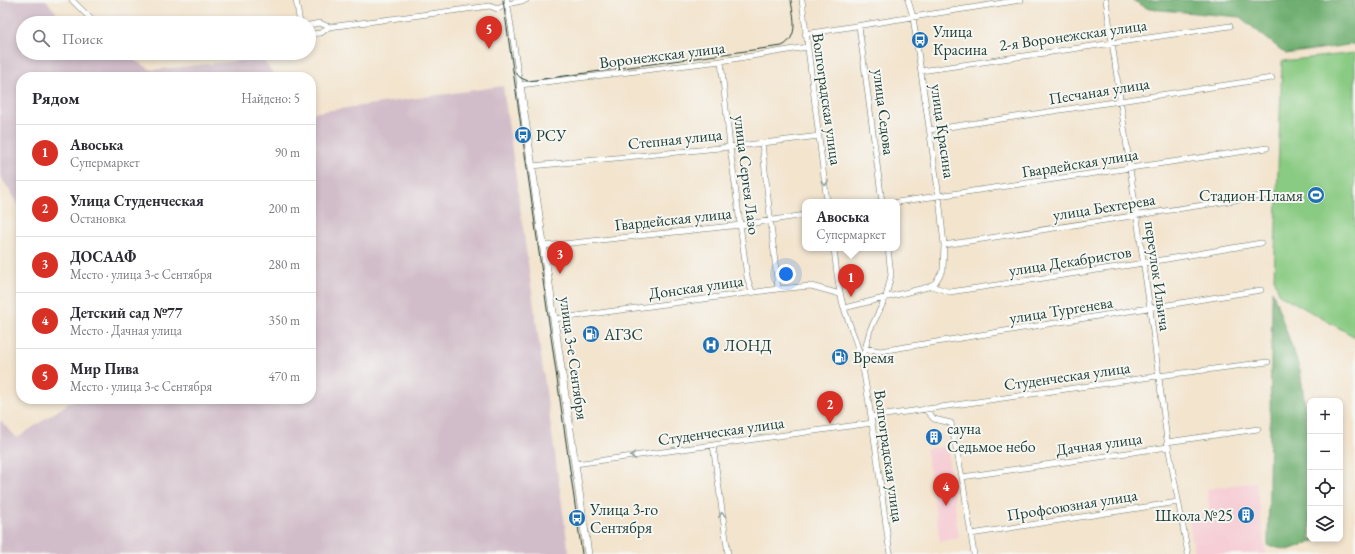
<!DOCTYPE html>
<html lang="ru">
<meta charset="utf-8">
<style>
:root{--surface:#fff;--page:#f7f7f7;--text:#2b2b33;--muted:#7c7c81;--line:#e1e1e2;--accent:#d93025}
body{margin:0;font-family:"EB Garamond",serif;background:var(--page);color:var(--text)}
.controls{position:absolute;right:12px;bottom:12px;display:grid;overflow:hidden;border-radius:8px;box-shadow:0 2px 6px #0003}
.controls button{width:36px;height:36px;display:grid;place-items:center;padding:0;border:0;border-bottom:1px solid var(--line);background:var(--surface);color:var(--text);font:20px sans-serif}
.you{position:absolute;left:786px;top:274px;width:14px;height:14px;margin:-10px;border:3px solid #fff;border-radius:50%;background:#1a73e8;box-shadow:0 0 0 6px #1a73e833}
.badge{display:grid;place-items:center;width:26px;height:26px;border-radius:50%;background:var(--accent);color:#fff;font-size:13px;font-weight:700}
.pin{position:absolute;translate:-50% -33px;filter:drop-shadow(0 1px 2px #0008)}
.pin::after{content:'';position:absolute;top:21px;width:14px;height:12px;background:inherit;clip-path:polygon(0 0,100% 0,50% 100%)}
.popup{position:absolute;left:802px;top:199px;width:98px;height:52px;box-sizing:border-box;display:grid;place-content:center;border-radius:8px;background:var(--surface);filter:drop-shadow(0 1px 3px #0005);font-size:13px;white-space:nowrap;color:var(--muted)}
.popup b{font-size:15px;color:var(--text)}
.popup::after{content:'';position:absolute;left:50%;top:100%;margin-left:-8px;border:8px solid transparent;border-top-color:var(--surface)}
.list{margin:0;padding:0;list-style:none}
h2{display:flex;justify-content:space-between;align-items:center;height:52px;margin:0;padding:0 16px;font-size:17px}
h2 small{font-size:13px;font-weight:400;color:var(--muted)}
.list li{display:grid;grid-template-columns:26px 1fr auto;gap:12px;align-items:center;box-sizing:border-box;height:56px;padding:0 16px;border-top:1px solid var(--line)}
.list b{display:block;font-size:15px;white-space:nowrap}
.list p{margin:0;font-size:13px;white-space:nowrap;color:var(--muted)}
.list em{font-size:13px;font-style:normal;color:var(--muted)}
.icon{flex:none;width:22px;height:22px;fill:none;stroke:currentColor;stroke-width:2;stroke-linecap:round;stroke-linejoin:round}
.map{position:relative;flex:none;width:1355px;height:554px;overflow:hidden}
.search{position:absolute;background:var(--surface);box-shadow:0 2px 6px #0003;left:16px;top:16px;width:300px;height:44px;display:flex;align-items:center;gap:10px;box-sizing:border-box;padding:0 14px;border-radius:22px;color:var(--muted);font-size:15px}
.panel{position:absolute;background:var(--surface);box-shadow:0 2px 6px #0003;left:16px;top:72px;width:300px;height:332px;border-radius:16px}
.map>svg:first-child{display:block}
.built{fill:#f6cfd6}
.industrial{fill:#d1bdc9}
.green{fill:#8acb83;stroke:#54845c}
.forest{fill:#6faf71;stroke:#477652}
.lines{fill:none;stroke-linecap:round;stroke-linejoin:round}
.street-casing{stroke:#69776a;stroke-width:6}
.secondary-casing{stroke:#69776a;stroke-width:8}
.street{stroke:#fff;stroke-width:5}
.secondary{stroke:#fff;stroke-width:7}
.tram{stroke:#1f3d34;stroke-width:1}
.oneway{stroke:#8f9e9a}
.labels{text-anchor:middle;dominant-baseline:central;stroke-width:4;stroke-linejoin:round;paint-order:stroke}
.poi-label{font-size:16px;fill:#1f3d34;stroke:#f6f6f2;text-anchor:start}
.street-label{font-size:16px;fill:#1f3d34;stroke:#f6f6f2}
</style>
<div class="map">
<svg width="1355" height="554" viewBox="0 0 1355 554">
<rect width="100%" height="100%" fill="#f6f6f2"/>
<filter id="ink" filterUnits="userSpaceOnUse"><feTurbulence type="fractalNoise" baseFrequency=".025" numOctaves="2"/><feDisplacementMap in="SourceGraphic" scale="8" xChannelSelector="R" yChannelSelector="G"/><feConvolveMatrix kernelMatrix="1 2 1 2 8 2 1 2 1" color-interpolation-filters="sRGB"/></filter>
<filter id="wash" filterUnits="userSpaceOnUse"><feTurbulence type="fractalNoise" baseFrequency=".012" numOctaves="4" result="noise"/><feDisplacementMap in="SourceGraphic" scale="16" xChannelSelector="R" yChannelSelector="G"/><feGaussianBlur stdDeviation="0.9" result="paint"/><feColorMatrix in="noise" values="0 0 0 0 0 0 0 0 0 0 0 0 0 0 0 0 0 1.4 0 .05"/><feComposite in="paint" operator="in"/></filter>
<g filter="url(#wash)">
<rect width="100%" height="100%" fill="#f3e4ce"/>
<path class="built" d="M947 446 959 538 940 541 926 449Z
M1256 482 1266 554H1194L1189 517 1210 514 1207 489Z"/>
<path class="industrial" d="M0 0H46L65 23H23V53H121L152 70 262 58 275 77H21V208L0 176Z
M503 86 569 554H0V420L17 438 75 399H311V113Z"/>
<path class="green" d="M1355 53V337L1279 294 1274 278 1282 61Z"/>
<path class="forest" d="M1132 0H1355V44L1286 54 1240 17 1149 9Z
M1272 290 1300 370 1310 442V539H1320L1288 550 1268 546Z"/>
</g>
<g filter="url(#ink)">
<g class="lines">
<g class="street-casing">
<path id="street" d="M72 0 95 23
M296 0 300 23
M507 0 520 85 721 61 807 47
M802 0 827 202
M1106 0 1150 309 1167 440 1188 554
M309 25 320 23 329 27 490 6 497 9 512 3 526 0
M859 26 882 202
M309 34 321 33 329 27
M805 34 1021 0
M150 53 156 54 164 53
M721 61 730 147 747 277 752 292
M921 71 1230 26
M929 130 1272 78
M762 143 778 289
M532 166 730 147 819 136
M897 202 1267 148
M944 245 1268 195
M544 246 741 225 805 215
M834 248C836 268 838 289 844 308 850 327 858 344 862 363 874 426 881 491 890 554
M931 286 950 292 1144 263 1261 243
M844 308 928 287 935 283 943 270 944 245 939 197 913 17 908 0
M554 319 778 289 811 286 840 294
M865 348 880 351 1261 290
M862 361 870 330 886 297 891 275 888 248
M925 409 934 419 951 423 962 477 974 554
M871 417 1158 376 1268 362
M1167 442 1258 429
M713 445 728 554
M575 464 872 423
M962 477 1168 447
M971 534 1178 502"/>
</g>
<g class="secondary-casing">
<path id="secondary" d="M520 85 588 554"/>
</g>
<use href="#street" class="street"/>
<use href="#secondary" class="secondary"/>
<path class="tram" d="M503 0 582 554
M513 71 521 78 528 81 782 46C800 37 793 16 791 0"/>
</g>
<defs><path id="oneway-chevron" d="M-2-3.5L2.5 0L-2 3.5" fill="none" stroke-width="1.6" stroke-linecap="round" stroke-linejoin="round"/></defs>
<g class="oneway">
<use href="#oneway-chevron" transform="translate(825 183) rotate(83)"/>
<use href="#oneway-chevron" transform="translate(633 456) rotate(172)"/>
<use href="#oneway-chevron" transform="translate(722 515) rotate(-98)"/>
</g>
</g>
<defs>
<g id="bus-disc" transform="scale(0.9)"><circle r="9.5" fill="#1f6fb2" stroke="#f6f6f2"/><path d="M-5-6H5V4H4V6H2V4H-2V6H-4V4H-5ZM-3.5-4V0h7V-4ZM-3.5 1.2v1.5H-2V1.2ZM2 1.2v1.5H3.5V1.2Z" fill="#fff"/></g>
<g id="stadium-disc" transform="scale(0.9)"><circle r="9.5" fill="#1f6fb2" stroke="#f6f6f2"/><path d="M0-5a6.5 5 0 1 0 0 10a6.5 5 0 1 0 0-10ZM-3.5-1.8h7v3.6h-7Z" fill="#fff"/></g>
<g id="fuel-disc" transform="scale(0.9)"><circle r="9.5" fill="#1f6fb2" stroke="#f6f6f2"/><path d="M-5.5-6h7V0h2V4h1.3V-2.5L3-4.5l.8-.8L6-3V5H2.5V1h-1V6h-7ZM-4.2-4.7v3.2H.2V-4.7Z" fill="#fff"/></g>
<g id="hospital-disc" transform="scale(0.9)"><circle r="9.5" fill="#1f6fb2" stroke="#f6f6f2"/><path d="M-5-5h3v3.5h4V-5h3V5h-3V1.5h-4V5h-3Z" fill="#fff"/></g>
<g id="building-disc" transform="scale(0.9)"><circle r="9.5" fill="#1f6fb2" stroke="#f6f6f2"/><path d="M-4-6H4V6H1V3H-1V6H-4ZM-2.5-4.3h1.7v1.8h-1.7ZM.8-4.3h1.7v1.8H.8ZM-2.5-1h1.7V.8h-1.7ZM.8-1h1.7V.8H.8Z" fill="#fff"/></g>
</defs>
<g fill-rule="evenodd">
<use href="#bus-disc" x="920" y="40"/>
<use href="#bus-disc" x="523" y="135"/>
<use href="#stadium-disc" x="1316" y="195"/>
<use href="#fuel-disc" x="591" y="334"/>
<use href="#hospital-disc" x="711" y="345"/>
<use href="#fuel-disc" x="840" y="357"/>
<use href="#building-disc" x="934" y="437"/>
<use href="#building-disc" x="1246" y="515"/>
<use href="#bus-disc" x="577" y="518"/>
</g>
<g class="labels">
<g class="poi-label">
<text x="933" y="31">Улица<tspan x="933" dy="18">Красина</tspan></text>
<text x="536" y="135">РСУ</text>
<text x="1303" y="195" text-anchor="end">Стадион Пламя</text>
<text x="604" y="334">АГЗС</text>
<text x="724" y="345">ЛОНД</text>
<text x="853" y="357">Время</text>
<text x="947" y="428">сауна<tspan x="947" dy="18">Седьмое небо</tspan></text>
<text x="590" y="509">Улица 3-го<tspan x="590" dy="18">Сентября</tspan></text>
<text x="1233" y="515" text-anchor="end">Школа №25</text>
</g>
<g class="street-label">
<text transform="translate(1073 35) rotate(-8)">2-я Воронежская улица</text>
<text transform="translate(662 55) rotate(-7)">Воронежская улица</text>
<text transform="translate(1099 91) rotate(-9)">Песчаная улица</text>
<text transform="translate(827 99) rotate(82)">Волгоградская улица</text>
<text transform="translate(884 112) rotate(83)">улица Седова</text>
<text transform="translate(943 131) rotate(82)">улица Красина</text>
<text transform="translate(675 139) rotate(-6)">Степная улица</text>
<text transform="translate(1080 163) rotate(-9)">Гвардейская улица</text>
<text transform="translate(747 175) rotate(83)">улица Сергея Лазо</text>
<text transform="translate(1104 207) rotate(-9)">улица Бехтерева</text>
<text transform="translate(673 219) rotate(-6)">Гвардейская улица</text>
<text transform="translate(1070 261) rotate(-9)">улица Декабристов</text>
<text transform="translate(1158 276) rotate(82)">переулок Ильича</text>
<text transform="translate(696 287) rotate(-8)">Донская улица</text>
<text transform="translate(1061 310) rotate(-9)">улица Тургенева</text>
<text transform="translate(574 358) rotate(82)">улица 3-е Сентября</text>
<text transform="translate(1067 376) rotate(-8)">Студенческая улица</text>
<text transform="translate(721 431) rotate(-8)">Студенческая улица</text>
<text transform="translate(1099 444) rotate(-8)">Дачная улица</text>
<text transform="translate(889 456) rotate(82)">Волгоградская улица</text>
<text transform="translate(1072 505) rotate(-9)">Профсоюзная улица</text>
</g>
</g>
</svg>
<div class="controls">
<button>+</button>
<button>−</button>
<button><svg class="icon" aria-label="locate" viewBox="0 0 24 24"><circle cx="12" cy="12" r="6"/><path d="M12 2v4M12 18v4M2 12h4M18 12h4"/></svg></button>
<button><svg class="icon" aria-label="layers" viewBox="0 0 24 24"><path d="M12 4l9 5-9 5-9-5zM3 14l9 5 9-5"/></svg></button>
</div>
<div class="you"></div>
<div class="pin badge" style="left:851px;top:297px">1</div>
<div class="popup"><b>Авоська</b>Супермаркет</div>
<div class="pin badge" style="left:830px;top:424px">2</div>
<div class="pin badge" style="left:560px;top:274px">3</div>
<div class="pin badge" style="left:946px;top:506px">4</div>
<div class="pin badge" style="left:489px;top:49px">5</div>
<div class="search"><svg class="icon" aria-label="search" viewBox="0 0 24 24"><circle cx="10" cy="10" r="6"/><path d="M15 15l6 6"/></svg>Поиск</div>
<section class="panel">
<h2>Рядом<small>Найдено: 5</small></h2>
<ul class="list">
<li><span class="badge">1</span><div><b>Авоська</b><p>Супермаркет</p></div><em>90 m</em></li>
<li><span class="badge">2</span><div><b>Улица Студенческая</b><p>Остановка</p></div><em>200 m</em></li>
<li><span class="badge">3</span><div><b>ДОСААФ</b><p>Место · улица 3-е Сентября</p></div><em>280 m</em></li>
<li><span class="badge">4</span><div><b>Детский сад №77</b><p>Место · Дачная улица</p></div><em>350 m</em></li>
<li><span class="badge">5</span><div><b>Мир Пива</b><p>Место · улица 3-е Сентября</p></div><em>470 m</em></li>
</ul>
</section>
</div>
